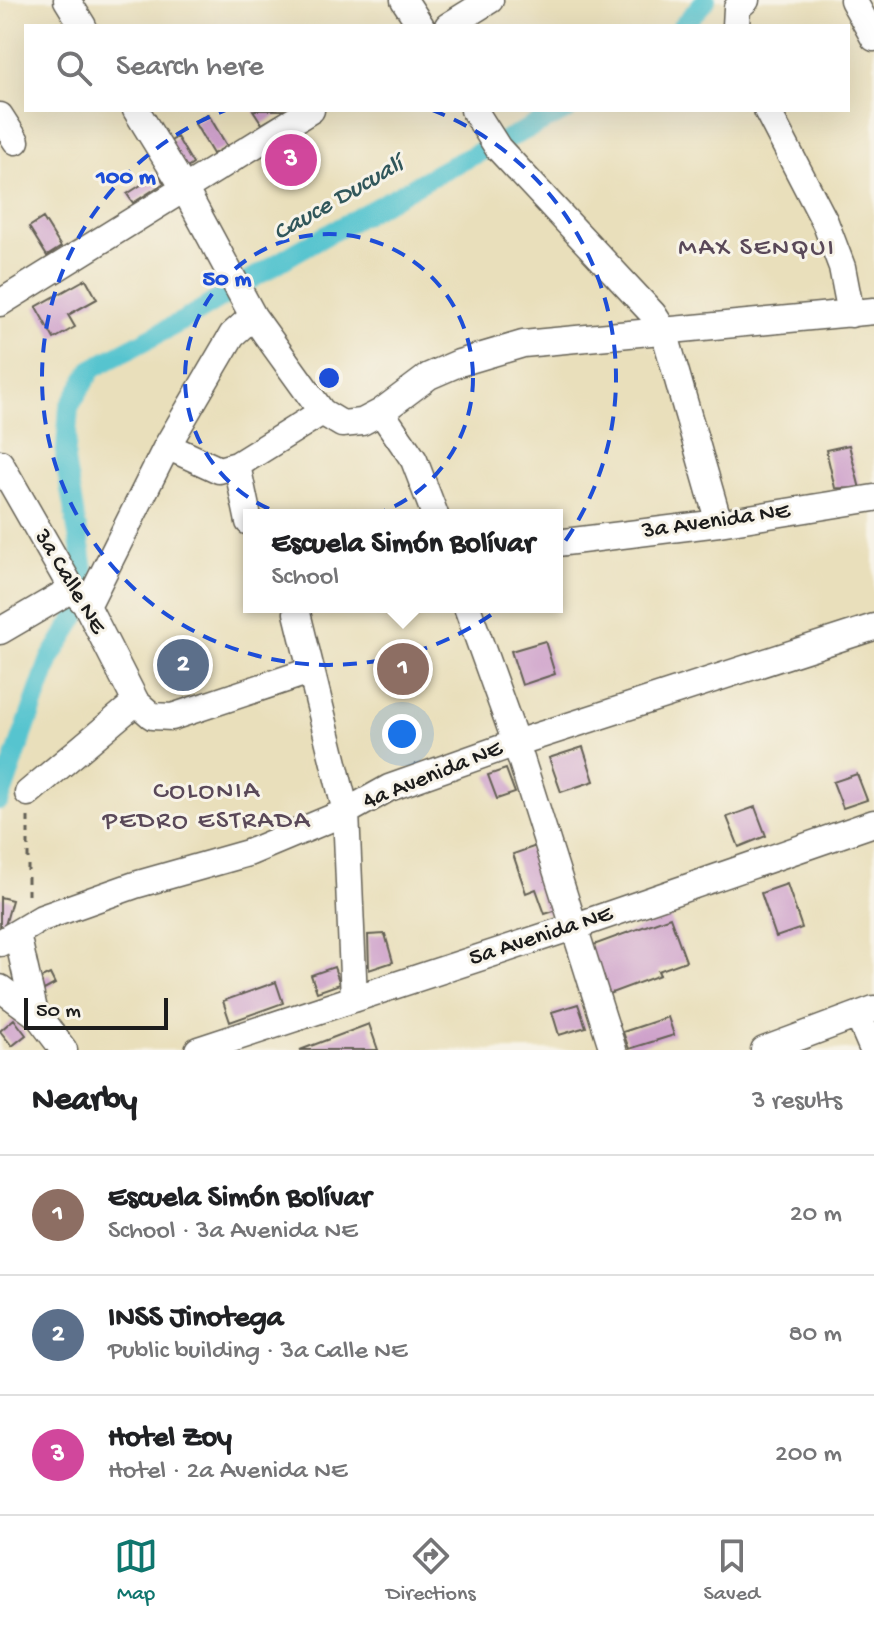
<!DOCTYPE html>
<meta charset="utf-8">
<style>
:root{--surface:#fff;--page:#f2f2f2;--text:#202124;--muted:#757577;--line:#e0e0e0;--accent:#0f766e}
body{margin:0;font-family:"Gochi Hand",sans-serif;background:var(--page);color:var(--text)}
.scale{position:absolute;left:24px;bottom:20px;width:144px;box-sizing:border-box;padding-left:8px;border:4px solid #1c1c1c;border-top:0;font-size:22px;line-height:28px;white-space:nowrap;color:#1c1c1c;-webkit-text-stroke:6px #f7f3e8;paint-order:stroke}
.you{position:absolute;left:402px;top:734px;width:28px;height:28px;margin:-20px;border:6px solid #fff;border-radius:50%;background:#1a73e8;box-shadow:0 0 0 12px #1a73e833}
.badge{display:grid;place-items:center;width:52px;height:52px;border-radius:50%;background:var(--accent);color:#fff;font-size:26px;font-weight:700}
.pin{position:absolute;translate:-50% -50%;border:4px solid #fff;box-shadow:0 2px 8px #0006}
.popup{position:absolute;left:243px;top:509px;width:320px;height:104px;box-sizing:border-box;display:grid;place-content:center;border-radius:0px;background:var(--surface);filter:drop-shadow(0 2px 6px #0005);font-size:26px;white-space:nowrap;color:var(--muted)}
.popup b{font-size:30px;color:var(--text)}
.popup::after{content:'';position:absolute;left:50%;top:100%;margin-left:-16px;border:16px solid transparent;border-top-color:var(--surface)}
.list{margin:0;padding:0;list-style:none}
h2{display:flex;justify-content:space-between;align-items:center;height:104px;margin:0;padding:0 32px;font-size:34px}
h2 small{font-size:26px;font-weight:400;color:var(--muted)}
.list li{display:grid;grid-template-columns:52px 1fr auto;gap:24px;align-items:center;box-sizing:border-box;height:120px;padding:0 32px;border-top:2px solid var(--line)}
.list b{display:block;font-size:30px;white-space:nowrap}
.list p{margin:0;font-size:26px;white-space:nowrap;color:var(--muted)}
.list em{font-size:26px;font-style:normal;color:var(--muted)}
.icon{flex:none;width:44px;height:44px;fill:none;stroke:currentColor;stroke-width:2;stroke-linecap:round;stroke-linejoin:round}
.map{position:relative;flex:none;width:874px;height:1050px;overflow:hidden}
.search{position:absolute;background:var(--surface);box-shadow:0 8px 32px #0002;left:24px;right:24px;top:24px;height:88px;display:flex;align-items:center;gap:20px;box-sizing:border-box;padding:0 28px;border-radius:0px;color:var(--muted);font-size:30px}
.sheet{height:464px;background:var(--surface)}
nav{display:flex;justify-content:space-around;align-items:center;box-sizing:border-box;height:112px;border-top:2px solid var(--line);background:var(--surface);font-size:22px;color:var(--muted)}
nav a{display:grid;justify-items:center;gap:4px}
nav .on{color:var(--accent)}
.map>svg:first-child{display:block}
.lines{fill:none;stroke-linecap:round;stroke-linejoin:round}
.canal{stroke:#57c4cf;stroke-width:20}
.building{fill:#cc9dc9}
.minor-casing{stroke:#646054;stroke-width:29}
.path{stroke:#646054;stroke-width:3;stroke-dasharray:6 6;stroke-linecap:butt}
.minor{stroke:#fff;stroke-width:26}
.ring{fill:none;stroke:#1d4ed8;stroke-width:4;stroke-dasharray:14 10}
.labels{text-anchor:middle;dominant-baseline:central;stroke-width:6;stroke-linejoin:round;paint-order:stroke}
.street-label{font-size:24px;fill:#1c1c1c;stroke:#f7f3e8}
.water-label{font-size:26px;font-style:italic;fill:#31575b;stroke:#f7f3e8}
.neighbourhood-label{font-size:26px;letter-spacing:2px;fill:#5a4959;stroke:#f7f3e8}
.centre{fill:#1d4ed8;stroke:#f7f3e8;stroke-width:4}
.ring-label{font-size:24px;text-anchor:middle;font-weight:bold;fill:#1d4ed8;stroke:#f7f3e8;stroke-width:6;stroke-linejoin:round;paint-order:stroke}
</style>
<div class="map">
<svg width="874" height="1050" viewBox="0 0 874 1050">
<rect width="100%" height="100%" fill="#f7f3e8"/>
<filter id="ink" filterUnits="userSpaceOnUse"><feTurbulence type="fractalNoise" baseFrequency=".0125" numOctaves="2"/><feDisplacementMap in="SourceGraphic" scale="16" xChannelSelector="R" yChannelSelector="G"/><feConvolveMatrix kernelMatrix="1 2 1 2 8 2 1 2 1" color-interpolation-filters="sRGB"/></filter>
<filter id="wash" filterUnits="userSpaceOnUse"><feTurbulence type="fractalNoise" baseFrequency=".006" numOctaves="4" result="noise"/><feDisplacementMap in="SourceGraphic" scale="32" xChannelSelector="R" yChannelSelector="G"/><feGaussianBlur stdDeviation="1.8" result="paint"/><feColorMatrix in="noise" values="0 0 0 0 0 0 0 0 0 0 0 0 0 0 0 0 0 1.4 0 .05"/><feComposite in="paint" operator="in"/></filter>
<g filter="url(#wash)">
<rect width="100%" height="100%" fill="#e9dfbb"/>
<g class="lines">
<path class="canal" d="M682 26 706 0
M85 594 84 569 65 461 69 407 92 369 186 319 296 252 447 168 567 110
M0 800 50 659 82 607"/>
</g>
<g id="blocks">
<path class="building" d="M253 110H286L262 124Z
M208 114 227 146 213 154 194 122Z
M177 137 193 164 187 168 182 167 168 143Z
M297 144 308 162 285 176 274 159Z
M158 174 164 183 133 203 127 194Z
M43 218 61 247 47 256 29 227Z
M86 279 97 299 68 315 75 327 54 339 36 307Z
M849 445 860 489 835 488 826 450Z
M545 641 555 674 522 685 511 651Z
M583 747 594 781 561 792 549 758Z
M506 769 515 793 497 799 488 775Z
M857 774 867 800 843 808 833 782Z
M755 807 766 836 739 847 727 817Z
M539 845 560 909 545 914 536 889 526 893 513 854Z
M787 884 802 928 776 937 761 893Z
M0 897 12 900 1 940H0Z
M670 917 686 961 658 971 660 975 606 995 588 947Z
M385 934 393 962 369 970 368 935Z
M334 967 340 984 317 992 311 975Z
M50 974 55 984 44 990 39 979Z
M276 982 283 1003 230 1022 223 1001Z
M578 1004 586 1027 559 1035 552 1012Z
M668 1017 674 1035 629 1049 623 1032Z
M14 1019 26 1035 12 1046 0 1031Z
M369 1024 378 1050H300Z"/>
</g>
</g>
<g filter="url(#ink)">
<use href="#blocks" fill-opacity="0" stroke="#646054" stroke-width="2"/>
<g class="lines">
<g class="minor-casing">
<path id="minor" d="M67 0 83 26
M404 0 421 26
M853 0 874 38
M448 26 490 0
M736 26 737 8 746 0
M136 110 184 188 253 316 322 412 342 424 362 422 381 412 429 376 459 363 523 344 874 311
M474 110 498 148 653 314 664 331 719 523
M767 110 825 222 842 267 851 314
M0 116 16 141
M0 303 311 110
M381 412 414 460 435 515
M167 446 219 470 237 465 249 522
M0 463 72 589 87 606 136 702 152 716 172 717 310 671
M237 465 322 412
M557 543 719 523 874 498
M87 606 167 446 232 335 253 316
M298 607 297 613 346 812 354 999
M467 607 516 743 613 1050
M0 631 72 589
M28 793 136 702
M17 934 35 1014
M0 943 42 918 135 885 248 853 346 812 389 788 516 743 874 627
M0 988 38 1016 64 1050
M858 1015 873 1050
M198 1050 573 927 874 823
M764 1050 874 1009"/>
</g>
<path class="path" d="M28 817V901"/>
<use href="#minor" class="minor"/>
</g>
</g>
<g class="ring">
<circle cx="329" cy="378" r="144"/>
<path d="M432 110A287 287 0 1 1 226 110"/>
</g>
<g class="labels">
<g class="street-label">
<text transform="translate(716 522) rotate(-8)">3a Avenida NE</text>
<text transform="translate(69 582) rotate(59)">3a Calle NE</text>
<text transform="translate(433 776) rotate(-22)">4a Avenida NE</text>
<text transform="translate(541 937) rotate(-18)">5a Avenida NE</text>
</g>
<g class="water-label">
<text transform="translate(339 200) rotate(-30)">Cauce Ducualí</text>
</g>
<g class="neighbourhood-label">
<text x="757" y="249">MAX SENQUI</text>
<text x="207" y="792">COLONIA<tspan x="207" dy="30">PEDRO ESTRADA</tspan></text>
</g>
</g>
<circle cx="329" cy="378" r="12" class="centre"/>
<g class="ring-label">
<text x="126" y="183">100 m</text>
<text x="227" y="285">50 m</text>
</g>
</svg>
<div class="scale">50 m</div>
<div class="you"></div>
<div class="pin badge" style="left:403px;top:669px;background:#8d6e63">1</div>
<div class="popup"><b>Escuela Simón Bolívar</b>School</div>
<div class="pin badge" style="left:183px;top:665px;background:#5c6f8a">2</div>
<div class="pin badge" style="left:291px;top:160px;background:#d1479c">3</div>
<div class="search"><svg class="icon" aria-label="search" viewBox="0 0 24 24"><circle cx="10" cy="10" r="6"/><path d="M15 15l6 6"/></svg>Search here</div>
</div>
<section class="sheet">
<h2>Nearby<small>3 results</small></h2>
<ul class="list">
<li><span class="badge" style="background:#8d6e63">1</span><div><b>Escuela Simón Bolívar</b><p>School · 3a Avenida NE</p></div><em>20 m</em></li>
<li><span class="badge" style="background:#5c6f8a">2</span><div><b>INSS Jinotega</b><p>Public building · 3a Calle NE</p></div><em>80 m</em></li>
<li><span class="badge" style="background:#d1479c">3</span><div><b>Hotel Zoy</b><p>Hotel · 2a Avenida NE</p></div><em>200 m</em></li>
</ul>
</section>
<nav>
<a class="on"><svg class="icon" aria-label="map" viewBox="0 0 24 24"><path d="M3 6l6-2 6 2 6-2v14l-6 2-6-2-6 2zM9 4v14M15 6v14"/></svg>Map</a>
<a><svg class="icon" aria-label="directions" viewBox="0 0 24 24"><path d="M12 3l9 9-9 9-9-9zM9 14v-3h6M13 9l2 2-2 2"/></svg>Directions</a>
<a><svg class="icon" aria-label="saved" viewBox="0 0 24 24"><path d="M7 4h10v16l-5-4-5 4z"/></svg>Saved</a>
</nav>
